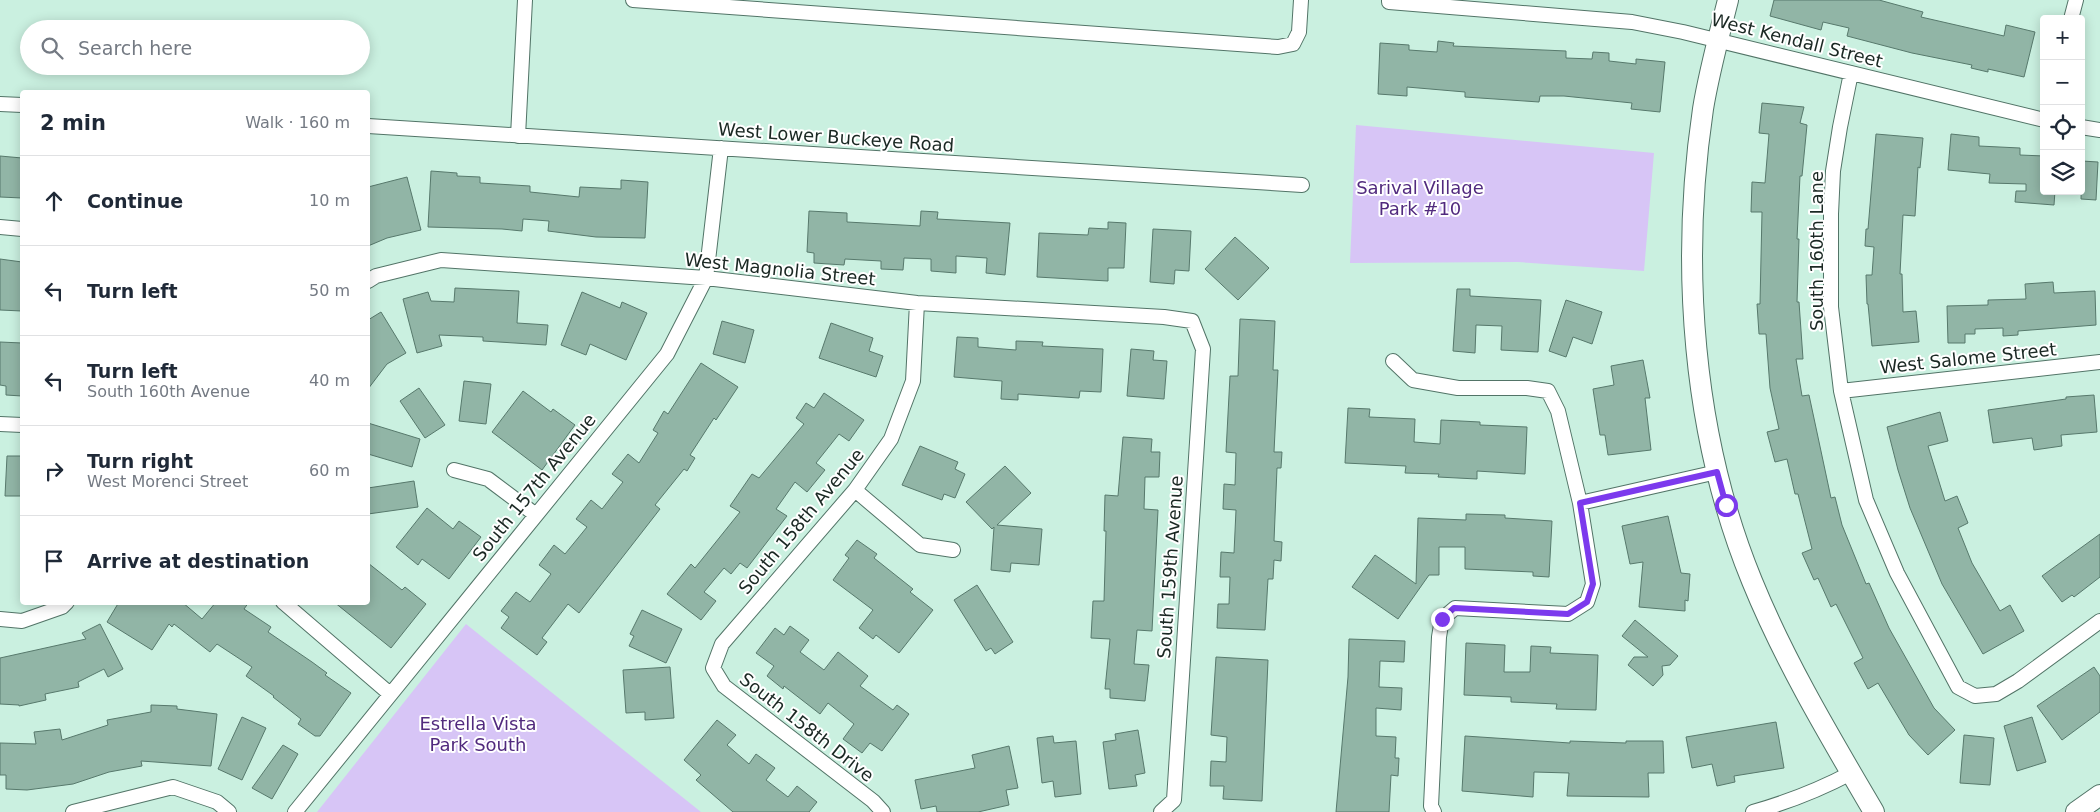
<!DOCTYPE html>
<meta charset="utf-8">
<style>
:root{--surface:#fff;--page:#f2f2f3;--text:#1f2937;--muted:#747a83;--line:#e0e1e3}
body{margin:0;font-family:"DejaVu Sans",sans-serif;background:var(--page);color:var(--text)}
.controls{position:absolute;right:15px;top:15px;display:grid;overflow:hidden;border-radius:5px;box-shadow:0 2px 12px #0003}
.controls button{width:45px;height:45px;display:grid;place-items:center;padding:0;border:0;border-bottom:1px solid var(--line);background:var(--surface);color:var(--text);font:25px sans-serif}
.stop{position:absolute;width:15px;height:15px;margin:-11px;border:4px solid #7c3aed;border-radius:50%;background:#fff}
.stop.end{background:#7c3aed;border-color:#fff;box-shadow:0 1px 5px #0008}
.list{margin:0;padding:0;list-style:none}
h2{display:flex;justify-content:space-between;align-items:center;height:65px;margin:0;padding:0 20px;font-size:21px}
h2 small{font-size:16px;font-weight:400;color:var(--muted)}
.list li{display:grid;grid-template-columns:32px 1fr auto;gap:15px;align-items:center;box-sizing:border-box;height:90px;padding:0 20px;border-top:1px solid var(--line)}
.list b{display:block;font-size:19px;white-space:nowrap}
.list p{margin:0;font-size:16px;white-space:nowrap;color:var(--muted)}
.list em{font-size:16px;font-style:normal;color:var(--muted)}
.icon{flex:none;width:28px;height:28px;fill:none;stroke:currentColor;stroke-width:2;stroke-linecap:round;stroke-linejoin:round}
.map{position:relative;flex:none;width:2100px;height:812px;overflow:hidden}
.search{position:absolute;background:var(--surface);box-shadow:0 2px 12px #0003;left:20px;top:20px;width:350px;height:55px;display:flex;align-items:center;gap:12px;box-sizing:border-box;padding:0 18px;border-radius:28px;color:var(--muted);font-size:19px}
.panel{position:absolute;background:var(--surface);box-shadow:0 2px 12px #0003;left:20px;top:90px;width:350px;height:515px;border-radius:5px}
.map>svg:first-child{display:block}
.green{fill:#d7c5f6}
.building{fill:#91b5a6;stroke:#57796c}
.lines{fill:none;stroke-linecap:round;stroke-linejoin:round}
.street-casing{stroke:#527467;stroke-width:16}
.secondary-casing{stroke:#527467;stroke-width:22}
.street{stroke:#fff;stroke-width:14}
.secondary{stroke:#fff;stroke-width:20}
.route{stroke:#7c3aed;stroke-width:6}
.labels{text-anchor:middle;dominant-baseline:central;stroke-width:4;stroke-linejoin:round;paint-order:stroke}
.street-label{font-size:18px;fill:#1a2823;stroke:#fff}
.park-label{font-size:18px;fill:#512a7e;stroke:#fff}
</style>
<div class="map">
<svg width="2100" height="812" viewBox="0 0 2100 812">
<rect width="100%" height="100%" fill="#caf0e0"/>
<path class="green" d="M1356 125 1654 153 1644 271 1518 262 1350 263Z
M466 624 701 812H317Z"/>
<path class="building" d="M1774 0H1879L1923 12 1921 17 2004 36 2006 25 2035 32 2024 77 1988 69V72L1971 68 1972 65 1912 53 1847 36 1849 28 1823 22 1821 30 1770 16Z
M1438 41 1454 43 1453 46 1566 51V58L1592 59 1593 52 1609 53V61L1636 64V59L1665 62 1660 112 1631 109 1632 103 1564 96H1540L1539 102 1510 100 1465 97V92L1407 87V96L1378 94 1380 43 1409 45V50L1437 52Z
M1762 103 1804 107 1800 123 1807 125 1802 176H1800L1797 239H1799L1797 302H1799L1803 359H1796L1802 396 1809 395 1831 498 1835 497 1842 525 1866 584 1869 583 1889 628 1934 708 1955 730 1928 755 1909 735 1878 683 1868 689 1854 663 1863 658 1836 604 1831 607 1818 578 1814 580 1802 553 1812 549 1798 494H1795L1787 459 1775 462 1767 432 1779 429 1770 388 1766 334H1759L1757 304H1760L1762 212H1751L1752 182 1765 183 1769 134 1759 133Z
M1876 134 1923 138 1920 168 1918 167 1915 216 1903 215 1900 274H1902L1903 312 1916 311 1919 342 1872 346 1868 304H1867L1866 275H1872L1874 247 1865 246 1866 229H1868Z
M1951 134 1979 137V146L2020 148V155L2044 156V191H2055L2054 205 2015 202 2016 191H2026V184L1989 183 1990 174 1948 170Z
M0 156 22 158V198L0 197Z
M2082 161 2098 162 2096 200 2081 199Z
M431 171 457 173V176L480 177V183L530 186V192L579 197 580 187 621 189V180L648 182 645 238 596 237 548 231 549 221 523 219 522 231 502 229 428 227Z
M407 177 421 230 387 238 368 246V187Z
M809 211 847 213V222L920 226 921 211 938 212 937 219 1010 223 1005 275 986 273 987 258 956 256V273L931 271V259L904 258 903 270 881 269V261L845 259 844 265 814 263V253L807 252Z
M1108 222 1126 223 1124 268H1108V281L1037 277 1039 233 1088 235 1089 228 1108 229Z
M1153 229 1191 231 1189 271 1175 270 1174 284 1150 282Z
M1235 237 1269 268 1238 300 1205 269Z
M0 259 22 262V311L0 310Z
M2053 282 2054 293 2095 291 2096 325 2018 331V335L2003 336V328L1975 329V334H1965V343H1948L1947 306 1988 305V300L2026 299 2025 284Z
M455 288 519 291 517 323 548 325 546 345 483 341V337L439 335 442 346 417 353 403 299 428 292 431 301 454 302Z
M1457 289H1470V296L1541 300 1538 352 1501 350 1502 326 1476 325 1475 353 1453 351Z
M582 292 620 308 622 302 647 313 626 360 590 344 586 355 561 345Z
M1566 300 1602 312 1592 344 1573 337 1566 357 1549 351Z
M381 312 406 353 387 364 368 389V320Z
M1240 319 1275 321 1273 370H1278L1274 452H1282L1281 468H1277L1274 541 1282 542 1281 561 1274 560 1273 579H1268L1265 630 1217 628 1218 604H1229L1230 577H1220L1221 552 1234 553 1236 510 1223 509 1224 484 1235 485 1236 453 1226 452 1230 376H1238Z
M722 321 754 330 745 363 713 354Z
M831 323 873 338 869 351 883 356 876 377 819 358Z
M957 337 978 338V347L1016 350V341L1043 342 1042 346 1103 349 1101 392 1080 391 1079 398 1018 394V400L1001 399 1002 381 954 377Z
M0 342 22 343V396L6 395V386L0 385Z
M1131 349 1154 351 1153 360 1167 361 1164 399 1127 396Z
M1643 360 1650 398H1645L1651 450 1608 455 1605 435H1600L1593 389 1614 385 1611 366Z
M701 363 738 387 716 420 714 418 690 455 695 458 687 471 684 469 655 505 660 509 579 613 568 604 542 638 547 642 537 655 501 628 509 617 501 611 516 592 530 602 551 574 539 565 554 545 565 554 587 527 576 519 591 500 602 509 623 482 612 474 628 454 639 463 658 433 653 430 664 411 668 414Z
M464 381 491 384 486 424 459 421Z
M419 388 445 425 425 438 400 401Z
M523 391 551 412 553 409 575 425 542 470 492 432Z
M824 393 864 420 849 441 839 434 816 463 825 470 807 492 795 482 776 509 787 516 747 568 740 563 731 574 724 568 704 592 716 601 701 620 667 594 691 564 695 568 740 512 730 506 752 474 759 478 804 424 796 418 806 403 814 408Z
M2094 395 2097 432 2061 435 2062 446 2034 450 2032 438 1993 443 1988 410 2066 399V397Z
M1348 408 1370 409 1369 417 1415 419 1414 442 1440 444 1441 420 1480 422V425L1527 427 1525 474 1477 471V479L1438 477 1439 474 1405 473 1406 466 1345 463Z
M1940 412 1948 441 1928 446 1945 501 1957 496 1968 523 1958 528 1972 563 2000 611 2010 605 2024 631 1983 654 1942 584 1910 508 1898 470 1887 427Z
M368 423 420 439 412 467 368 454Z
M1123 437 1152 439 1151 452H1160L1159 477H1145L1144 509 1158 510 1152 631 1137 630 1134 664 1149 665 1145 701 1110 698V689H1105L1110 639 1091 638 1093 601H1104L1106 531H1104L1105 495 1118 496Z
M920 446 958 462 955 469 965 474 955 498 944 494 942 500 902 485Z
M7 456H22V496H5Z
M1005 466 1031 493 997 525 1042 529 1039 565 1011 563 1010 572 991 570 994 527 992 529 966 502Z
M414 481 418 507 368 514V488Z
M427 508 453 529 459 521 481 537 449 579 422 559 418 565 396 547Z
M1466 514 1505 515V518L1552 521 1549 577 1533 576V572L1465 569V547H1439V575H1429L1398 619 1352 587 1375 555 1416 584 1418 518 1466 520Z
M1668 516 1681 573 1690 574 1688 601 1685 600V611L1639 607 1643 562 1630 564 1622 526Z
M2100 534V577L2074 597 2072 595 2062 602 2042 576Z
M857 540 877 554 874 558 913 589 910 592 933 610 899 653 876 635 873 639 859 628 873 610 833 580 849 558 845 555Z
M368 563 402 590 405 587 426 604 391 648 334 602H368Z
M977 585 1013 642 995 654 991 648 986 651 954 600Z
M119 602H182L202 619 216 602H249L244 609 271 627 268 632 312 662 327 673 325 675 351 693 320 736H315L298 724 301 719 273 697 274 696 246 676 252 667 217 644 210 652 174 624 172 627 169 624 152 650 107 622Z
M642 610 682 629 666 663 629 646 634 636 630 634Z
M1635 620 1678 656 1670 665 1662 666 1663 675 1653 686 1628 665 1634 657H1648L1622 636Z
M100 624 123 669 108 677 104 669 78 682 79 687 45 694 46 700 19 706V705L0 704V658L86 639 82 633Z
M790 626 809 640 800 652 824 670 838 652 868 676 860 686 893 710 897 705 909 714 882 751 870 743 862 753 843 739 854 724 828 703 820 714 784 686 783 689 767 676 774 666 756 653 775 628 784 635Z
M1349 639 1405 641 1404 662 1380 661 1379 687 1402 688 1401 710 1376 708V736L1396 737 1395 758H1399L1398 776 1391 775 1389 812H1336L1348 677Z
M1466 643 1505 645 1504 672H1530L1531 646 1551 647 1550 653 1598 655 1596 710 1556 709 1557 704 1511 702V697L1464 695Z
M1216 657 1268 660 1262 801 1223 799 1224 786H1210L1211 761 1226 762 1227 737 1211 735Z
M670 667 674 718 645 720V712L626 713 623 670Z
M2094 667 2100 676V712L2062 740 2037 706Z
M151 705 177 706V709L217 714 211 766 141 761 142 766 109 772 73 784 27 790 6 789V775H0V743L36 744 34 732 60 729 62 740 108 725 107 720 151 712Z
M242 717 266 728 242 780 218 769Z
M2032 717 2046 762 2017 771 2004 726Z
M717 720 736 735 727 745 749 764 756 754 775 768 766 780 788 797 797 786 817 802 809 812H733L696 780 701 775 684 760Z
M1776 722 1784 768 1734 776 1735 782 1717 786 1712 764 1692 768 1686 737Z
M1138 730 1145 773 1135 775 1137 786 1109 789 1103 742 1116 740 1115 734Z
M1964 735 1994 738 1990 785 1960 783Z
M1053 736 1054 743 1076 741 1081 794 1055 797 1053 781 1042 783 1037 738Z
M1465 736 1570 743V741L1626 743V741H1663L1664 773H1648L1649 797 1567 796 1569 773 1534 772 1533 797 1462 791Z
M283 745 298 754 272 799 252 788Z
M1009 746 1018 788 1006 790 1009 805 978 812H937L936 806 921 809 915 780 975 768 972 755Z"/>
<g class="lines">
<g class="street-casing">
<path id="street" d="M633 0 1278 47 1293 44 1299 32 1301 0
M1389 0V2L1632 22 1683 32 2044 120
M2071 19 2076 0
M1851 73 1840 127 1833 171 1831 214V307L1841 391 1866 500 1897 573 1958 687 1975 696 1996 694 2018 681 2100 621
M0 104 22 105
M368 126 1302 185
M2081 127 2100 130
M518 136 525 0
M0 227 22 229
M368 281 376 276 441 260 706 278 917 303 1164 317 1192 321 1203 349 1174 800 1161 812
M1393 361 1413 380 1458 388H1527L1548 391 1558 411 1580 503 1593 584 1587 602 1568 614 1455 608 1442 619 1439 637 1431 806 1434 812
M1841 391 2100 362
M0 424 22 425
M454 470 488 479 536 515
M855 490 920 545 953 550
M1580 503 1717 472
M283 602 390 694
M0 619 22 621 62 607 67 602
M73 812 173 787 217 802 229 812
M295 812 667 354 706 278 721 148
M883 812 873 801 724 686 713 668 722 644 855 490 891 439 913 381 917 303
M1753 812C1788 802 1819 790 1851 773"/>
</g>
<g class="secondary-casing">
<path id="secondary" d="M1728 0C1719 36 1709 72 1703 109 1680 264 1692 435 1752 581 1785 662 1830 737 1874 812
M2076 812 2100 795"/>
</g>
<use href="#street" class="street"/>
<use href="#secondary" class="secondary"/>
</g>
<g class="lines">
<path class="route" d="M1442 619 1454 608 1568 614 1587 602 1593 584 1580 503 1717 472 1726 505"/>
</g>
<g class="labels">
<g class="street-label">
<text transform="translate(1797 40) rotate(14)">West Kendall Street</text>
<text transform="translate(836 137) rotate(4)">West Lower Buckeye Road</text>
<text transform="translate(1816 251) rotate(-90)">South 160th Lane</text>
<text transform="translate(780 269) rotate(6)">West Magnolia Street</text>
<text transform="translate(1968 358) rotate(-6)">West Salome Street</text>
<text transform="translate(534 487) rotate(-51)">South 157th Avenue</text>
<text transform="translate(801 521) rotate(-50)">South 158th Avenue</text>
<text transform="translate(1170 567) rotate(-86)">South 159th Avenue</text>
<text transform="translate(807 727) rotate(38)">South 158th Drive</text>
</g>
<g class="park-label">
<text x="1420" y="187">Sarival Village<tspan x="1420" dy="21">Park #10</tspan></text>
<text x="478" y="723">Estrella Vista<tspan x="478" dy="21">Park South</tspan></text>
</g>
</g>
</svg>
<div class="controls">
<button>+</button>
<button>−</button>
<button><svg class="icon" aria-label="locate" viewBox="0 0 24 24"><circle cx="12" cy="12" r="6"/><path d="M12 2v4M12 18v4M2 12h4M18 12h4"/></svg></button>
<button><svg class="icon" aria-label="layers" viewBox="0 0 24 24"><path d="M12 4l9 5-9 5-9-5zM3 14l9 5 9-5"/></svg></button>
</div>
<div class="stop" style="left:1726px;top:505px"></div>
<div class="stop end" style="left:1442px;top:619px"></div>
<div class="search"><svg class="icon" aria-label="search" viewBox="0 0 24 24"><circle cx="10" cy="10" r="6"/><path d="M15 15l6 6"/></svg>Search here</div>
<section class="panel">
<h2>2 min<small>Walk · 160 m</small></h2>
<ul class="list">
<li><svg class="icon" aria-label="ahead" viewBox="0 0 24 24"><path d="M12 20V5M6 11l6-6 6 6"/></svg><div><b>Continue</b></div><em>10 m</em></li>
<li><svg class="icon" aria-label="left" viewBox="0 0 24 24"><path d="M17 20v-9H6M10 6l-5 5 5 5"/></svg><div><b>Turn left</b></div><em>50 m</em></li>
<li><svg class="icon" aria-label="left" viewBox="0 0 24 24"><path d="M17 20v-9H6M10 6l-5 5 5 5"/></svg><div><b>Turn left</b><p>South 160th Avenue</p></div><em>40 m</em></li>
<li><svg class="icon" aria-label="right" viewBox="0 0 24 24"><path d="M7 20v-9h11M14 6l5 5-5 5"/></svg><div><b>Turn right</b><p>West Morenci Street</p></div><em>60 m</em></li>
<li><svg class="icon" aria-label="arrive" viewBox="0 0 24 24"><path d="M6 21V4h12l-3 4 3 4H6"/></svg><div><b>Arrive at destination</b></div></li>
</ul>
</section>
</div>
